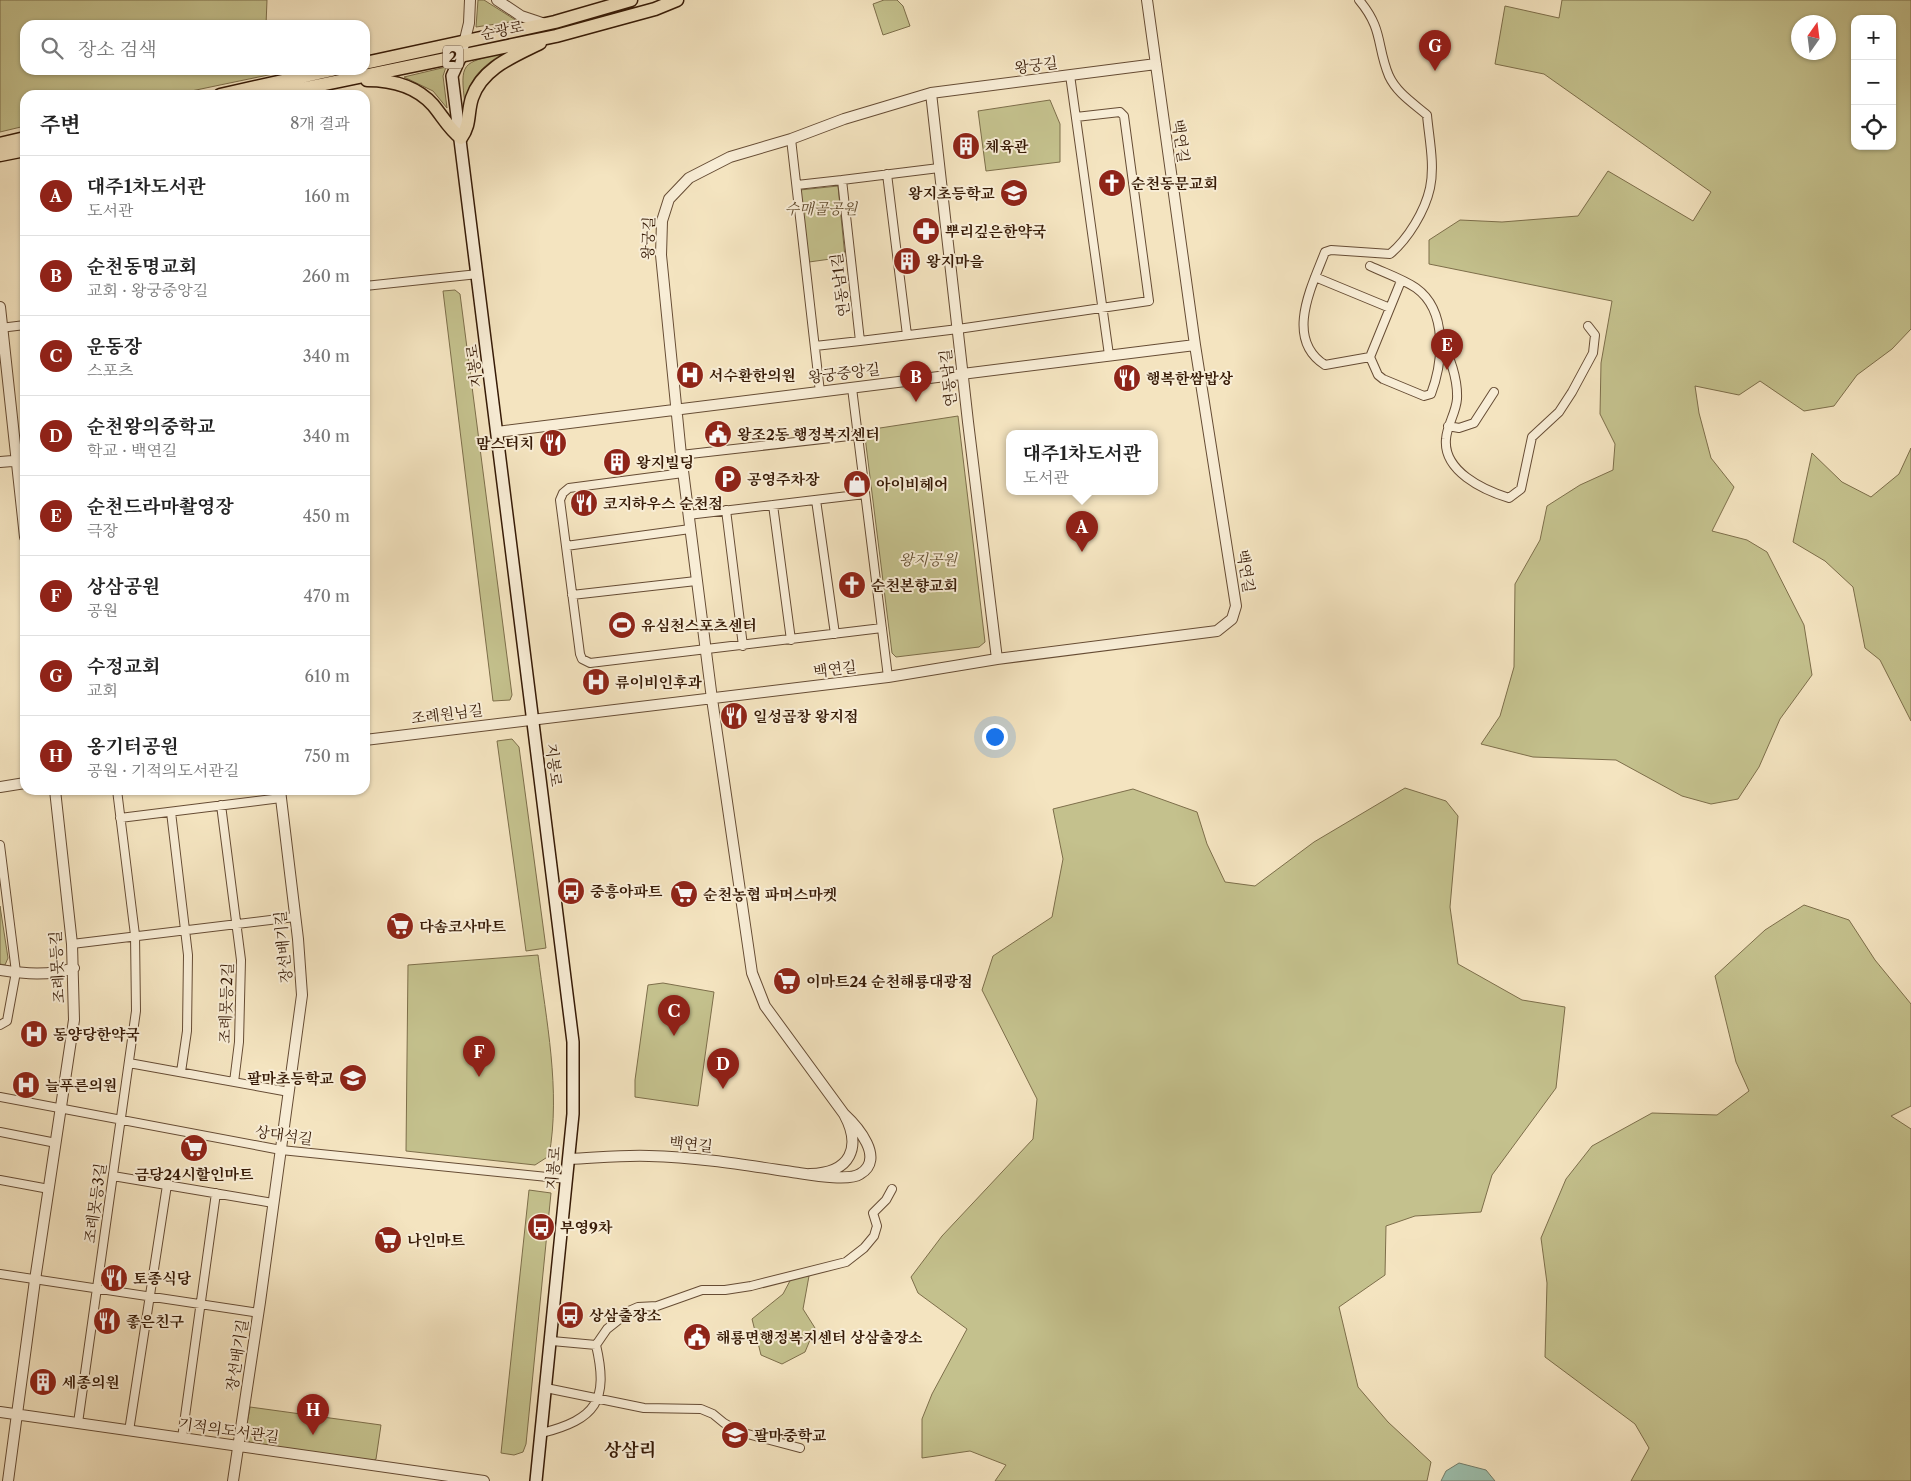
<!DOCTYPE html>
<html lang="ko">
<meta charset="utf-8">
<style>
:root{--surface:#fff;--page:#f6f6f6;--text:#222;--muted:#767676;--line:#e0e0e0;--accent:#8f2418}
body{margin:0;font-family:"Libre Caslon Text","Noto Serif KR",serif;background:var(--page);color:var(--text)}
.controls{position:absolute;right:15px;top:15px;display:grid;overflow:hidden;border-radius:10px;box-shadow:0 1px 4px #0004}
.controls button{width:45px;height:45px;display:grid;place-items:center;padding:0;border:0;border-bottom:1px solid var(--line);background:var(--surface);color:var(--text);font:25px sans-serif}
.compass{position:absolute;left:1791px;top:15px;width:45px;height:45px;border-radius:50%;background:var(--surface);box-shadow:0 1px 4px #0004;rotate:14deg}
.you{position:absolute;left:994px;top:736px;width:18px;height:18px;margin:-12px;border:4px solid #fff;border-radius:50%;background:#1a73e8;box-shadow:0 0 0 8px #1a73e833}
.badge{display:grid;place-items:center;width:32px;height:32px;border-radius:50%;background:var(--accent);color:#fff;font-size:16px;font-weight:700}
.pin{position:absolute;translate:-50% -41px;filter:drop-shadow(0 1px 2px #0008)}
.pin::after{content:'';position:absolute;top:26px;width:18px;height:15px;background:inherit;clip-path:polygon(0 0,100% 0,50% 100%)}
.popup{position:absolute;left:1006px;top:430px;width:152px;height:65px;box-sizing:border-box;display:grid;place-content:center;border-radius:10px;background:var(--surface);filter:drop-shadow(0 1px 4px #0005);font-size:16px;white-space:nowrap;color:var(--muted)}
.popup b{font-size:19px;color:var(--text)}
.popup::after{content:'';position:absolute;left:50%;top:100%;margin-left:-10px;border:10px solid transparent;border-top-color:var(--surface)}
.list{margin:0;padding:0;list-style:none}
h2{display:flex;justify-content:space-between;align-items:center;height:65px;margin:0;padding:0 20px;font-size:21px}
h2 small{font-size:16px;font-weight:400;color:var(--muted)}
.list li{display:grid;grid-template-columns:32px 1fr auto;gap:15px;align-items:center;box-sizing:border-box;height:80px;padding:0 20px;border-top:1px solid var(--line)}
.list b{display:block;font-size:19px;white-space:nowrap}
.list p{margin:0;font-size:16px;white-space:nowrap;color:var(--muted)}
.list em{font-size:16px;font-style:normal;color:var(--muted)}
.icon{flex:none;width:28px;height:28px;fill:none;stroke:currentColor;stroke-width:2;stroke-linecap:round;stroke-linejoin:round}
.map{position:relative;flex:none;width:1911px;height:1481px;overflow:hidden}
.search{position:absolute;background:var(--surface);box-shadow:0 1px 4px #0004;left:20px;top:20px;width:350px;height:55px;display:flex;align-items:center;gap:12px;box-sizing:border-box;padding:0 18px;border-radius:15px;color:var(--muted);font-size:19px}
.panel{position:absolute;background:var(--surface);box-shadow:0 1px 4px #0004;left:20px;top:90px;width:350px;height:705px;border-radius:15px}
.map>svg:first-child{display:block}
.green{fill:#c4c18d;stroke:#7d6e4a;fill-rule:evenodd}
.water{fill:#9cbfad;stroke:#737d6a}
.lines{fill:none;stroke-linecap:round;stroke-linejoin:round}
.minor-casing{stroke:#664c34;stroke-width:10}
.tertiary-casing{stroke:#664c34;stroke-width:12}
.secondary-casing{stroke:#361a06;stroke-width:14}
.primary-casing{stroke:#361a06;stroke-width:15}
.minor{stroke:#f8edd6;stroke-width:8}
.tertiary{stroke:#f8edd6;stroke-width:10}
.secondary{stroke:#f8edd6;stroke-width:11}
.primary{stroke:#f4e4c0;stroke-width:12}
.labels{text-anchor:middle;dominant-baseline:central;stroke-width:4;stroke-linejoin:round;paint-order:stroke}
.shield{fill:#f8edd6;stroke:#705944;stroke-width:1}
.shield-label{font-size:14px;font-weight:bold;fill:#361a06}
.street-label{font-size:15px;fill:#361a06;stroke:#f8edd6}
.poi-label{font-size:15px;font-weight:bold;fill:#361a06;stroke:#f8edd6;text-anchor:start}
.park-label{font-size:15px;font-style:italic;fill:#614c2e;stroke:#f8edd6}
.quarter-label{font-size:18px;font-weight:bold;fill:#361a06;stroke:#f8edd6}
</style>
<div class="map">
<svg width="1911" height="1481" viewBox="0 0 1911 1481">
<rect width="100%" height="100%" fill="#f4e4c0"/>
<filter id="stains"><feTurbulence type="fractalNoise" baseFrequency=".004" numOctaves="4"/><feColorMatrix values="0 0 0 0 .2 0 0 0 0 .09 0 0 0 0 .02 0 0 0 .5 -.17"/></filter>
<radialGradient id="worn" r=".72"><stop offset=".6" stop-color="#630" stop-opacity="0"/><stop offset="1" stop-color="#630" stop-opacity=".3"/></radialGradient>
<path class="green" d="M0 0H267L266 25H25V70H271L273 74 172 95H25V126L0 132Z
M478 0H484L517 21 476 27Z
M884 0H897L903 6 910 26 883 35 873 4Z
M1562 0H1911V329L1892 349 1857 375 1834 406 1804 411 1760 381 1739 395 1695 386 1699 413 1711 458 1734 487 1712 531 1747 540 1767 552 1804 625 1812 675 1780 719 1759 767 1738 799 1711 804 1682 796 1616 760 1533 757 1481 744 1500 716 1514 667 1515 584 1540 540 1547 506 1580 485 1613 470 1615 444 1600 414 1601 363 1612 301 1429 264V240L1460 220 1502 222 1578 216 1608 171 1693 221 1711 192 1544 74 1495 64 1505 6 1559 18ZM1855 19H1892V146H1855ZM1798 22H1828V52H1798Z
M504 53C482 66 468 79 465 105 460 62 461 63 504 53Z
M446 67 443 76 447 108 433 91 404 77Z
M1050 100 1060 124V162L986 171 978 111Z
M838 186 845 257 809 262 800 190Z
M455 290 460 294 512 695 510 700 493 701 443 291Z
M958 416 985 642 979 647 896 657 892 653 865 437 867 430Z
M1911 448V721L1880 660 1865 648 1853 587 1825 561 1793 542 1812 453 1842 482 1871 497 1899 474Z
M512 739 519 747 546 948 526 951 497 741Z
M1405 788 1446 801 1458 816 1450 907 1458 964 1522 1000 1565 1007 1556 1088 1492 1175 1481 1212 1415 1216 1386 1226 1385 1275 1339 1307 1358 1387 1388 1422 1431 1462 1427 1481H995L1006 1465 970 1451 922 1458V1419L932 1394 967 1329 918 1293 911 1277 942 1236 1033 1139 1037 1099 982 990 993 956 1052 917 1063 859 1053 809 1133 789 1197 812 1207 844 1225 882 1255 886 1314 842Z
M1804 905 1849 920 1875 960 1911 1004V1106L1891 1116 1911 1129V1481H1631L1649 1448 1635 1424 1545 1357 1547 1283 1541 1238 1566 1179 1592 1146 1652 1113 1717 1115 1749 1091 1736 1062 1715 976 1765 930Z
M0 906 8 958 5 965 0 964Z
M538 955C546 1020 561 1090 549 1156L535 1165 406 1151 408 965Z
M663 983 714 992 698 1106 635 1097V1080L648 985Z
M529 1190 551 1193 526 1444 523 1452 514 1455 501 1453Z
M809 1276 803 1309 815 1328 805 1352 782 1364 761 1355 752 1319 783 1294 792 1277Z
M250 1407 381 1425 376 1459 373 1461 252 1444C241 1437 249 1418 250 1407Z"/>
<path class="water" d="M1459 1463 1486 1470 1495 1481H1441L1446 1471Z"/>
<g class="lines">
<g class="minor-casing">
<path id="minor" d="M1359 0C1384 30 1376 45 1389 76 1397 93 1413 103 1427 115 1429 138 1435 165 1430 188 1425 211 1408 239 1390 254L1331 250 1325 252C1312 286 1284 339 1325 365L1370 357 1378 375 1383 379 1424 396 1431 394C1443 362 1448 311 1416 288 1403 279 1385 273 1370 266
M1070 75 1109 355
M791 139 820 392
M939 168 842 180 860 341 958 329 1149 301 1124 116 1120 112 1076 117
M887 174 907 335
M797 185 842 180
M1315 277 1390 308
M365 286 478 274
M0 328 25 325
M1440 340C1450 355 1458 380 1457 399 1456 413 1447 425 1446 439 1443 471 1483 490 1509 498L1521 489 1532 437 1559 412 1572 392 1593 353 1595 335 1588 326
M815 346 860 341
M1370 357 1401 281
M852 388 888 677
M1448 426 1459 428 1474 423 1494 392
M681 455 858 435
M683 473 569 488 563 493 560 500 580 654 582 659 590 663 882 628
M816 500 835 634
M773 505 791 640
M726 510 743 646
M688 515 865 494
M566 546 690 529
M572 595 696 581
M221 805 241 960 239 1042 234 1082
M171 812 188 955 187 1031 181 1072
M120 818 281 798
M0 845 16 972 7 1021 0 1025
M72 944 295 917
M129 1063 289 1092
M0 1097 281 1150 567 1179
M0 1132 56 1143
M113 1176 273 1203
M0 1180 49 1189
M0 1274 259 1313
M552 1341 596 1345 607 1329 631 1310 638 1307 657 1306 702 1290H725L751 1286 846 1262 864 1248 874 1236 877 1226 873 1213 886 1200 892 1189
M546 1388 644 1408 701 1409 713 1414 724 1423 740 1432 800 1448
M78 1423 136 1011 135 935 117 790
M129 1431 167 1185
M542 1433C596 1419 609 1401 596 1345
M182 1438 216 1193"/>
</g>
<g class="tertiary-casing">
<path id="tertiary" d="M497 0 521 16 545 24
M461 56 469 23 470 0
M931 93 968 422 997 659
M0 307 25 537
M497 432 1195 345
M0 462 25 460
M365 740 888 677 997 659 1217 631 1232 619 1236 606 1195 345 1147 0
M0 787 25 783
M0 970C25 974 49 976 74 968
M844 1114 765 1006 752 973 712 699 681 455 661 255 662 221 669 199 689 178 730 157 791 139 844 119 931 93 1156 64
M569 1159C595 1158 622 1155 649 1156 697 1157 745 1165 792 1172 807 1174 848 1182 860 1174 886 1159 857 1126 844 1114 862 1147 851 1173 810 1174
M0 1412 484 1481
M8 1481 35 1280 74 1020 72 944 55 790
M233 1481 260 1302 302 995 298 939 280 790"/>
</g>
<g class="secondary-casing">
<path id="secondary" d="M461 56 452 76 573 1042V1114L536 1481"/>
</g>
<g class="primary-casing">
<path id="primary" d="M365 63 555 22 631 0
M367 80C392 80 416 86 433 105 443 117 449 129 461 138 471 124 467 113 472 98 482 68 514 56 540 43
M220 95 332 70
M272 95 556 36 655 9 677 0
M0 144 25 138
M0 155 25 150"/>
</g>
<use href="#minor" class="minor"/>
<use href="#tertiary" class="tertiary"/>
<use href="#secondary" class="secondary"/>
<use href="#primary" class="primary"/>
</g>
<defs>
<g id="building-disc" transform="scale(1.4375)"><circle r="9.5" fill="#8f2418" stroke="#f8edd6"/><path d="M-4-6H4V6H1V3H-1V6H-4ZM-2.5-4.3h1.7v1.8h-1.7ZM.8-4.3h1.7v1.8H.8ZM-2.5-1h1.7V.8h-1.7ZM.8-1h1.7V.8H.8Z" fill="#fff"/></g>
<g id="church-disc" transform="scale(1.4375)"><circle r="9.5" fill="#8f2418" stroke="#f8edd6"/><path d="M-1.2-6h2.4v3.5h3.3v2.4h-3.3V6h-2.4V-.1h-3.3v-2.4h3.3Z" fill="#fff"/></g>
<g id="school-disc" transform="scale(1.4375)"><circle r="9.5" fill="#8f2418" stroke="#f8edd6"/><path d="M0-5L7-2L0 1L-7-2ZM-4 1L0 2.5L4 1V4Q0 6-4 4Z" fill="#fff"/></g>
<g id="pharmacy-disc" transform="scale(1.4375)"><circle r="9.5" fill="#8f2418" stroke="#f8edd6"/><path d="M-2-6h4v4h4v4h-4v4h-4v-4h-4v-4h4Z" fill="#fff"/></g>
<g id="hospital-disc" transform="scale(1.4375)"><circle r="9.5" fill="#8f2418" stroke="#f8edd6"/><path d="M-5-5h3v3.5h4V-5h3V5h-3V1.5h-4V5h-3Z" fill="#fff"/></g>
<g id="restaurant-disc" transform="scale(1.4375)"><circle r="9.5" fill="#8f2418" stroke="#f8edd6"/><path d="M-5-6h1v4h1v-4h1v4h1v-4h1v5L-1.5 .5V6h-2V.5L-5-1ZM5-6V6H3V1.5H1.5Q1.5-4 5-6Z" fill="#fff"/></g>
<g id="civic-disc" transform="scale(1.4375)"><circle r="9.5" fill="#8f2418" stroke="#f8edd6"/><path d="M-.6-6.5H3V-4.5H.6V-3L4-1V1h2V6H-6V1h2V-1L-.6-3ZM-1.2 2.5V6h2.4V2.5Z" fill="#fff"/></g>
<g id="parking-disc" transform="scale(1.4375)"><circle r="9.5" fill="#8f2418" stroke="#f8edd6"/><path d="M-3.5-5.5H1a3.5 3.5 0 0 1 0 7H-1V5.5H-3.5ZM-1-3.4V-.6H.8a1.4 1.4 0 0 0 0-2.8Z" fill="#fff"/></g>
<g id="shop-disc" transform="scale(1.4375)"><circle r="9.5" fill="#8f2418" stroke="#f8edd6"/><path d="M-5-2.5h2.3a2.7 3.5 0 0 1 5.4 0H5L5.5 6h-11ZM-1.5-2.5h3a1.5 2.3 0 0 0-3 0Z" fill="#fff"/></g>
<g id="stadium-disc" transform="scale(1.4375)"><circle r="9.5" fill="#8f2418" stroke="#f8edd6"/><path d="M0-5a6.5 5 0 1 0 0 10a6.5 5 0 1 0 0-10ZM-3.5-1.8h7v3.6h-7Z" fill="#fff"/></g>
<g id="bus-disc" transform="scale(1.4375)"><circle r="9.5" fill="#8f2418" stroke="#f8edd6"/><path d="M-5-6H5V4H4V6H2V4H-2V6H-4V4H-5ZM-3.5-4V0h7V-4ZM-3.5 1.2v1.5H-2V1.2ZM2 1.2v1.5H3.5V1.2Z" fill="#fff"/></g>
<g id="supermarket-disc" transform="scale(1.4375)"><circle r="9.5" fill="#8f2418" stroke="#f8edd6"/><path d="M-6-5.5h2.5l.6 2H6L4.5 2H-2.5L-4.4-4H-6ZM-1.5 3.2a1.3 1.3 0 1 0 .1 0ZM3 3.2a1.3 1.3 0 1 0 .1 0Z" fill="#fff"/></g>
</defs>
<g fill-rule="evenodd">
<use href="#building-disc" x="966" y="146"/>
<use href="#church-disc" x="1112" y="183"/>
<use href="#school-disc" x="1014" y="193"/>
<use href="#pharmacy-disc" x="926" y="231"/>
<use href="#building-disc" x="907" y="261"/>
<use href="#hospital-disc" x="690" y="375"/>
<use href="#restaurant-disc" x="1127" y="378"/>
<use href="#civic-disc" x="718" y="434"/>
<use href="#restaurant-disc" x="553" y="443"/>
<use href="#building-disc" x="617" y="462"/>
<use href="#parking-disc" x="728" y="479"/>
<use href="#shop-disc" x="857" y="484"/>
<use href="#restaurant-disc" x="584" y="503"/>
<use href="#church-disc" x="852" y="585"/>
<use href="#stadium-disc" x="622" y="625"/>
<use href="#hospital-disc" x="596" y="682"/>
<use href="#restaurant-disc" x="734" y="716"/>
<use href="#bus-disc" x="571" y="891"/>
<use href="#supermarket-disc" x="684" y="894"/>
<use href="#supermarket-disc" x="400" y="926"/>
<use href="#supermarket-disc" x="787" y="981"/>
<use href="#hospital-disc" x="34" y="1034"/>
<use href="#school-disc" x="353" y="1078"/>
<use href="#hospital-disc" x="26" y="1085"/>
<use href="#supermarket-disc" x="194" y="1148"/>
<use href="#bus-disc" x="541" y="1227"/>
<use href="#supermarket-disc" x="388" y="1240"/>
<use href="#restaurant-disc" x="114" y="1278"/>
<use href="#bus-disc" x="570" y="1315"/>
<use href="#restaurant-disc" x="107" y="1321"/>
<use href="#civic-disc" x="697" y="1337"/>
<use href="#building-disc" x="43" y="1382"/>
<use href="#school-disc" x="735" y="1435"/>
</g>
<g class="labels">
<rect class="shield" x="443" y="45.5" width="20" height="23" rx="4"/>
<g class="shield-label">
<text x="453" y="57">2</text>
</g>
<g class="street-label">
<text transform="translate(502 30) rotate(-11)">순광로</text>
<text transform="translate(1036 65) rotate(-8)">왕궁길</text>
<text transform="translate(1181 141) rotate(82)">백연길</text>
<text transform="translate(648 238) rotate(-88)">왕궁길</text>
<text transform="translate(840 285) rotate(-97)">연동남1길</text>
<text transform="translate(474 366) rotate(-97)">지봉로</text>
<text transform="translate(844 373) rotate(-7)">왕궁중앙길</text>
<text transform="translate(948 378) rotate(-96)">연동남길</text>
<text transform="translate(1246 571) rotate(81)">백연길</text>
<text transform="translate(835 669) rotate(-7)">백연길</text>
<text transform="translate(447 714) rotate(-7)">조례원님길</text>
<text transform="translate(554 765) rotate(83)">지봉로</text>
<text transform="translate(283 947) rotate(-95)">장선배기길</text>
<text transform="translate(57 967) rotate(-93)">조례못등길</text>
<text transform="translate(226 1003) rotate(-88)">조례못등2길</text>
<text transform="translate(284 1135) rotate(8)">상대석길</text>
<text transform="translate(691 1144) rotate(6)">백연길</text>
<text transform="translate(553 1168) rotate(-85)">지봉로</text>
<text transform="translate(95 1203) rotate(-82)">조례못등3길</text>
<text transform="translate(237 1355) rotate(-81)">장선배기길</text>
<text transform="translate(229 1430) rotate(8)">기적의도서관길</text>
</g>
<g class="poi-label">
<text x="985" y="146">체육관</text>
<text x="1131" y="183">순천동문교회</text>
<text x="995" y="193" text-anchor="end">왕지초등학교</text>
<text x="945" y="231">뿌리깊은한약국</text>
<text x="926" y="261">왕지마을</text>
<text x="709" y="375">서수환한의원</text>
<text x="1146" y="378">행복한쌈밥상</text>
<text x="737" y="434">왕조2동 행정복지센터</text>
<text x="534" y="443" text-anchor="end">맘스터치</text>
<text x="636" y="462">왕지빌딩</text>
<text x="747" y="479">공영주차장</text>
<text x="876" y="484">아이비헤어</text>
<text x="603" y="503">코지하우스 순천점</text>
<text x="871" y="585">순천본향교회</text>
<text x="641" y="625">유심천스포츠센터</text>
<text x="615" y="682">류이비인후과</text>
<text x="753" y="716">일성곱창 왕지점</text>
<text x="590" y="891">중흥아파트</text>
<text x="703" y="894">순천농협 파머스마켓</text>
<text x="419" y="926">다솜코사마트</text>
<text x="806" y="981">이마트24 순천해룡대광점</text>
<text x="53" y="1034">동양당한약국</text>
<text x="334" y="1078" text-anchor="end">팔마초등학교</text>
<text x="45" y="1085">늘푸른의원</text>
<text x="194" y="1174" text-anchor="middle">금당24시할인마트</text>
<text x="560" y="1227">부영9차</text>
<text x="407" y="1240">나인마트</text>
<text x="133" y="1278">토종식당</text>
<text x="589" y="1315">상삼출장소</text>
<text x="126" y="1321">좋은친구</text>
<text x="716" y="1337">해룡면행정복지센터 상삼출장소</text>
<text x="62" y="1382">세종의원</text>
<text x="754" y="1435">팔마중학교</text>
</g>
<g class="park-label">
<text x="821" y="208">수매골공원</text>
<text x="928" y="559">왕지공원</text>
</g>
<g class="quarter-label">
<text x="630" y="1450">상삼리</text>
</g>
</g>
<rect width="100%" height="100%" filter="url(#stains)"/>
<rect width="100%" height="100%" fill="url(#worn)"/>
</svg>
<div class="controls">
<button>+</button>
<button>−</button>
<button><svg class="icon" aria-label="locate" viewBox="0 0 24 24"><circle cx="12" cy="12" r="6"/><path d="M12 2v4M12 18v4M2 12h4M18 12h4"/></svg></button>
</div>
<svg class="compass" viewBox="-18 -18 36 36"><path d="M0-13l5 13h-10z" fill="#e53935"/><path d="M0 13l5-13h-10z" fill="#767676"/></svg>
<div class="you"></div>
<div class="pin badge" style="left:1082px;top:552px">A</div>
<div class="popup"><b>대주1차도서관</b>도서관</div>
<div class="pin badge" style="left:916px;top:402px">B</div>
<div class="pin badge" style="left:674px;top:1036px">C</div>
<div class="pin badge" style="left:723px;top:1089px">D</div>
<div class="pin badge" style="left:1447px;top:370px">E</div>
<div class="pin badge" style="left:479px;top:1077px">F</div>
<div class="pin badge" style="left:1435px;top:71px">G</div>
<div class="pin badge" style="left:313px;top:1435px">H</div>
<div class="search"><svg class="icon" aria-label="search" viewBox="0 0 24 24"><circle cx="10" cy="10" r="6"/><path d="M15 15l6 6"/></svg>장소 검색</div>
<section class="panel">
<h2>주변<small>8개 결과</small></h2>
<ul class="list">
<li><span class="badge">A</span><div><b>대주1차도서관</b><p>도서관</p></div><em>160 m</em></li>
<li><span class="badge">B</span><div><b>순천동명교회</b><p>교회 · 왕궁중앙길</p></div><em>260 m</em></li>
<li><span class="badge">C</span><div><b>운동장</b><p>스포츠</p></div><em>340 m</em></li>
<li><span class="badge">D</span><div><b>순천왕의중학교</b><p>학교 · 백연길</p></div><em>340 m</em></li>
<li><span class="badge">E</span><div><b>순천드라마촬영장</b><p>극장</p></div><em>450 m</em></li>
<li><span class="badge">F</span><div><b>상삼공원</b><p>공원</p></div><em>470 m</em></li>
<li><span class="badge">G</span><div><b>수정교회</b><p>교회</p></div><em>610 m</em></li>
<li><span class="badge">H</span><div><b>옹기터공원</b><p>공원 · 기적의도서관길</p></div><em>750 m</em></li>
</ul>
</section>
</div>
